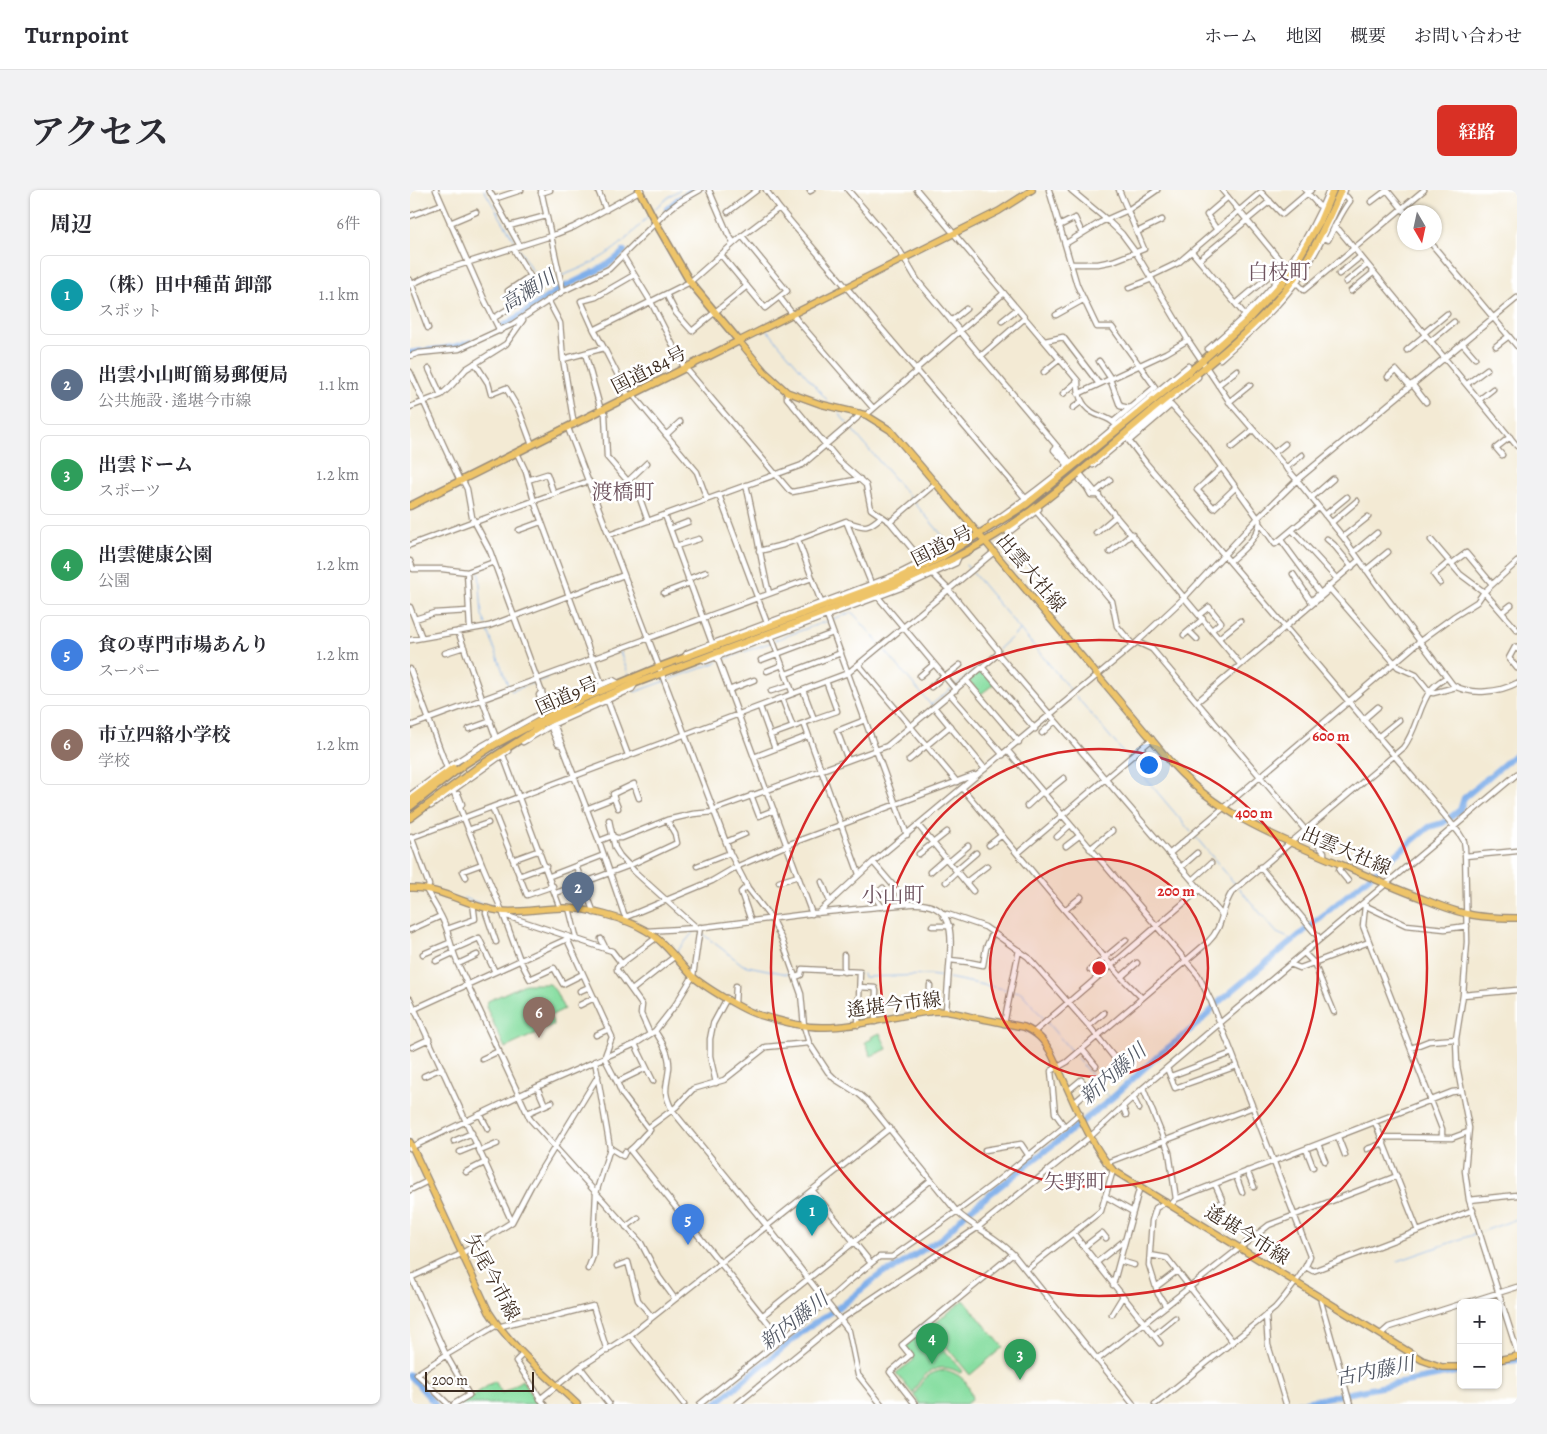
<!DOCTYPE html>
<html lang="ja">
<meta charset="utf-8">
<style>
:root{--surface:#fff;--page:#f2f2f3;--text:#2b2b33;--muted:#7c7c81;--line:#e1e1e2;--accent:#d93025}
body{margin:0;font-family:Alegreya,"Noto Serif JP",serif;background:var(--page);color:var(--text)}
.controls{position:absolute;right:15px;bottom:15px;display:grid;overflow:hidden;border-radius:8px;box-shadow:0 1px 4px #0004}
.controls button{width:45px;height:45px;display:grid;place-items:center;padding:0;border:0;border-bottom:1px solid var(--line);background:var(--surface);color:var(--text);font:25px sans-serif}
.compass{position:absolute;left:987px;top:15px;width:45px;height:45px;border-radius:50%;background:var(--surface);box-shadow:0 1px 4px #0004;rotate:171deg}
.scale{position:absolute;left:15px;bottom:12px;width:109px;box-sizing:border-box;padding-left:5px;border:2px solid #3b2a1e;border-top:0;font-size:14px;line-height:18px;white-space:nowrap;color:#3b2a1e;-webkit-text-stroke:4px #fff;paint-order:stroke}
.you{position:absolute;left:738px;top:574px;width:18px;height:18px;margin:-12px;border:4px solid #fff;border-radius:50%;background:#1a73e8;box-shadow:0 0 0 8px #1a73e833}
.badge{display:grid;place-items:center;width:32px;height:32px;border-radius:50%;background:var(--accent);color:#fff;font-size:16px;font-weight:700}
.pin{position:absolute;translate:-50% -41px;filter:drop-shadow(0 1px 2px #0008)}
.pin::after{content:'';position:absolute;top:26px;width:18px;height:15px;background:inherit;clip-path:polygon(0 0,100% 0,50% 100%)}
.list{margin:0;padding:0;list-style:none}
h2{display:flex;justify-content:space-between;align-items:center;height:65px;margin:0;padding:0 20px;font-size:21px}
h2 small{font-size:16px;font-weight:400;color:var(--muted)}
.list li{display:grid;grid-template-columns:32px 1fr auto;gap:15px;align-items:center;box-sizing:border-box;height:80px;margin:0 10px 10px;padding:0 10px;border:1px solid var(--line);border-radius:8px}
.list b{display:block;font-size:19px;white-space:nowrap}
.list p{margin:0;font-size:16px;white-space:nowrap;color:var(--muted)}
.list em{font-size:16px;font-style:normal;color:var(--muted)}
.map{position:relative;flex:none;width:1107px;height:1214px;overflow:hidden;border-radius:8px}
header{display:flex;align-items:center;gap:30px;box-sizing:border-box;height:70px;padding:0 25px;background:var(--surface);border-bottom:1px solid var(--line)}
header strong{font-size:24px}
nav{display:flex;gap:28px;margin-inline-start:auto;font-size:18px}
.intro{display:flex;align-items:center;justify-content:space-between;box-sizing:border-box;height:120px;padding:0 30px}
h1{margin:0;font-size:35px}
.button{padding:12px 22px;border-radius:8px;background:var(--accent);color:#fff;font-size:18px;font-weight:700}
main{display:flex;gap:30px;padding:0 30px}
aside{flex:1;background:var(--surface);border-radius:8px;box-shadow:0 1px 4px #0004}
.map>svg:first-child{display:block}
.green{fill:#87dea1;stroke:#618460}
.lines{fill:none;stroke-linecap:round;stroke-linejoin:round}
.stream{stroke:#7fafea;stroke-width:1}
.river{stroke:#7fafea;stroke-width:6}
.minor-casing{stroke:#978a79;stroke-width:7}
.major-casing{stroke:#978a79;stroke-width:8}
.highway-casing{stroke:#978a79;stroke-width:9}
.minor{stroke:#fff;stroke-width:4.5}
.major{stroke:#eec469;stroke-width:5.5}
.highway{stroke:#eec469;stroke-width:6}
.ring{fill:none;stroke:#d62828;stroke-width:2.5}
.labels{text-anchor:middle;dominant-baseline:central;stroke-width:5;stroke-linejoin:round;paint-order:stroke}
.street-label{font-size:19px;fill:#3b2a1e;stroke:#fff}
.water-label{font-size:20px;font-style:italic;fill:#535965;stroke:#fff}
.quarter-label{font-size:21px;fill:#6e535e;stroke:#fff}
.centre{fill:#d62828;stroke:#fff;stroke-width:2.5}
.ring-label{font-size:15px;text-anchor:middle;font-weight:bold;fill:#d62828;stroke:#fff;stroke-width:5;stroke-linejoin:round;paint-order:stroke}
</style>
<header>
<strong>Turnpoint</strong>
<nav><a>ホーム</a><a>地図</a><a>概要</a><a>お問い合わせ</a></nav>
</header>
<div class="intro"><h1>アクセス</h1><a class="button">経路</a></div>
<main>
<aside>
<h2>周辺<small>6件</small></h2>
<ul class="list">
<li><span class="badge" style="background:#0f9aa8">1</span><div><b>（株）田中種苗 卸部</b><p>スポット</p></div><em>1.1 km</em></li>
<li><span class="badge" style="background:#5c6f8a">2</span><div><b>出雲小山町簡易郵便局</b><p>公共施設 · 遙堪今市線</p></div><em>1.1 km</em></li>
<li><span class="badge" style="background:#2e9e5b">3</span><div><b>出雲ドーム</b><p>スポーツ</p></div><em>1.2 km</em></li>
<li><span class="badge" style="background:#2e9e5b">4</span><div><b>出雲健康公園</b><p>公園</p></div><em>1.2 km</em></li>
<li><span class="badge" style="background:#3f7fe0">5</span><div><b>食の専門市場あんり</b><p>スーパー</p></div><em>1.2 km</em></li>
<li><span class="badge" style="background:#8d6e63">6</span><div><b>市立四絡小学校</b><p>学校</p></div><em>1.2 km</em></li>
</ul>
</aside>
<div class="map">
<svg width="1107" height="1214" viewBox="0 0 1107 1214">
<rect width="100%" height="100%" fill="#fff"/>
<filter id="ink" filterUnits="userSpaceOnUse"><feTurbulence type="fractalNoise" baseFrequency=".02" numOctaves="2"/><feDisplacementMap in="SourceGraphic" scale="10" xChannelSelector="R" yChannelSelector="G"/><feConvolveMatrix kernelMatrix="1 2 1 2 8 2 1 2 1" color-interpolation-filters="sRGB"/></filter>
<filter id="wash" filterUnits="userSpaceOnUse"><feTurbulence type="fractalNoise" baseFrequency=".0096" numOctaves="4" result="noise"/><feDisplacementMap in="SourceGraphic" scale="20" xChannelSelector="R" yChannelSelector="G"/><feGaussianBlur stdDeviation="1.12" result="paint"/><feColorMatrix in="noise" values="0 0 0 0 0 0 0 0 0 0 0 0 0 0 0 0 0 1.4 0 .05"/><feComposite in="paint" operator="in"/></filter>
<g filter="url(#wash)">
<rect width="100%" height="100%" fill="#f3ead4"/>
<path class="green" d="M571 480 573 481 584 494 571 504 559 491Z
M115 794H140L146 802 154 819 140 826 144 835 95 858 76 817 78 811Z
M470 843 477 859 461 866 455 852 462 849 461 847Z
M554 1110 593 1157 560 1185 520 1137Z
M515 1138 553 1181 550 1183C529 1170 511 1183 503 1204L486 1183 504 1170 494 1156Z
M535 1180C551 1184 559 1192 562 1209L556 1214H510L504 1206C511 1191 517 1182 535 1180Z
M112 1190 127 1214H50L85 1191 92 1203Z"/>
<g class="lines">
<path class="stream" d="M74 0 107 55
M243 20 261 5 270 0
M109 59C119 75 125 93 147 87
M151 86C191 71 211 58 239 25
M358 141 417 210
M429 224 437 233
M439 236 538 352
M556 375 560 380
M69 381 72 425 76 434
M563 383 663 503
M77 438 99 498
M365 450 442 422 469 453
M472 457 521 515 542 498
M589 459 610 440
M209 462 210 461 219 486
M311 470 362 452
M545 496 585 461
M224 500 225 502 308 472
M101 501 137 488
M666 506 718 568
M721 571 781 642
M784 645 826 695
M6 695 17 696
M829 698 867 743 883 750
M54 708 76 715
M97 719 135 716
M290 742 333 775 377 784 381 782
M265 764 285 740
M403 782 449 784
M453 784 454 787 519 785 535 787
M539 788 599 800
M603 801 611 802 663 863
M667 868 701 909
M1071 1042 1107 1029
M988 1071 1068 1043"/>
<path class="river" d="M257 19 268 9 284 0
M89 138C109 128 126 114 145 102 168 88 195 81 214 61
M0 163C20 159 41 160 60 152
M1088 1173 1107 1170
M0 1185 25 1214
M305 1214 396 1139 435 1113 472 1083 482 1080 533 1047 555 1024 701 909 750 864 789 833 810 811 1019 637 1033 633 1050 620 1054 608 1107 563
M885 1214 1051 1181"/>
</g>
</g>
<g filter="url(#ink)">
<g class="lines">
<g class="minor-casing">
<path id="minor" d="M26 0 74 109 90 141
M79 0 110 56
M131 0 153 101
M188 0 196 20
M299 0 318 44 324 53
M356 0 369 18 616 309
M438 0 490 61 507 90 661 273
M507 0 668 191C668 204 670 214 682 222 691 228 697 225 706 235
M639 0 667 95 687 137H702L745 197 703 232
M661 0 696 29 712 44 726 63 778 150 821 214 887 290 933 347 968 396 1043 495C1061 506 1090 502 1107 493
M812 0 873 74 878 78
M895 0 908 15 912 17
M977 0 995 22
M400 1 402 0
M131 3 140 0
M84 9 111 0
M961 12 977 0
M318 22 347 0
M0 26 32 14
M40 33 66 22
M99 36 136 26
M649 36 665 28 672 43
M924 37 929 40 1107 256
M807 40 797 25 818 7
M727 42 752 30
M913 48 918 50C924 38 932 21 940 11L937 7
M1020 52 1107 156
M655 54 691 32 718 20 747 0
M782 62 836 126
M311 65 355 118 377 101 332 46
M213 66 241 112 275 179 278 181 379 300 382 302 450 289
M789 70 860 11
M661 74H688L703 71 734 59 709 0
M929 84 950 67
M741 86 768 73 851 2 871 23 873 24 901 0
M0 90 18 138
M886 92 894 100 1014 0
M936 92 957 75
M0 95 25 83 141 46 164 37 231 0
M719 98 742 89
M941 101 963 83
M256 104 266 123 282 141 337 96
M370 108 387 130 463 218
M138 110 150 133 153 169 164 235
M826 114 873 74
M646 125 673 110
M84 128 106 114 98 101 120 86 103 58
M541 131 556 119
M592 131 607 119
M184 140 171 111 186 107 224 85
M1014 143 1037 124
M635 151 653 147 689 194
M1021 151 1044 132
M1052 153 1065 168
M1086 156 1099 146
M194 158 219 207
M798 159C856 110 890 71 919 0
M997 160 1015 145
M175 163 190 217 195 224 197 267 228 303 238 331
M0 166 9 163 49 159 103 134 153 101 199 79 256 22 269 12 290 0
M571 166 615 128
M153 169 194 158 184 140 280 92 332 46 369 18
M810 169C841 142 872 114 895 80 911 55 923 27 935 0
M689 171 701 189
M65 173 78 193 81 204 96 198 109 220 122 255
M19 179 31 205
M506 179 594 103
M0 182 50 291 54 293 57 299 62 327 80 361 138 519
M634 182 650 169
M978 187 986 180 1000 196
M700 189 710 216 719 218
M1002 194 1016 212
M1057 194 1077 179
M808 195 827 180
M377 202V208L430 272 456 295 461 319 480 332 513 372
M653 204 668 191
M668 204 756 163 778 150
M223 205 287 282 297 309
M1069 210 1083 199
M819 212 840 195
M0 217 31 205 41 196 56 179 96 154 113 130
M663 218 672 211
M456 225 508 180
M158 238 320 663 338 698 361 728 372 750 391 804 394 836 399 853 418 882 425 889 449 904 457 911 547 1022C565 1039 586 1046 603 1064L723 1214
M256 245 270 232
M716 247 736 273 1028 617 1049 643 1054 651 1055 658 1057 752 1053 805 1046 849 1047 876 1059 938 1055 981 1059 1010 1107 1161
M719 251 761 215 789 246 850 331C849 347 832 361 820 371
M646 256 644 260 656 273
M822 257 843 240
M107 263 116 282 124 311 192 495
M864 263 875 254
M1092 265 1086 258 1100 247
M683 275 788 187
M811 278 787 300 804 318 825 298
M876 278 892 265
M671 285 830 474
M118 290 137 284 144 304
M670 290 677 298 681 305H689
M218 291 237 273
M336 295C345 331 350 367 359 403
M686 302 700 290
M309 305 357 433
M901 308 923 289
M626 321 702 411 707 436 723 455
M255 325 302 453
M915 325 937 307
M65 332 179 291
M437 332C455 337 456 340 471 327
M480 332 526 293
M581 333C650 286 713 229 778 176
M850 333 865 354 908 318
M921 333 947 311
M260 339 278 332
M109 340 131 332
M882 340 927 389
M598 343 629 319
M686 343 706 326
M199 345 392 275 447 228 450 223
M933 347 958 327
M917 349 924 355 942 377
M388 350 411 412
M871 350 910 403
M1021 350 1050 384 1074 402 1107 440
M0 355 64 331
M266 356 289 349
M349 361 373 355 436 331 461 393
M700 362 722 344
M944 362 967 343
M524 366 548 352
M0 371 3 379H32L57 382 84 372
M1041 374 1056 363 1082 394
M956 380 978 362
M57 382 60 439
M523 384 539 400 588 460V464L812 725
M883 384 901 411 949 370
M278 389 296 382
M1030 393 1024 385 1039 372
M254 403 280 393
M468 407 546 500
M0 417 12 448
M1092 422 1101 415
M789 425 799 417 811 432 802 440
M417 426 497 645
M5 429 24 423 59 421
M48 441 86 548
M779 441 787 449
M774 445 793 429
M361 446 383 504
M809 448 830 431
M0 450 79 436 214 385
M727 452 742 459 914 662V667
M1107 459 1105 457 1099 468 1107 478
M35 463 54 457
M275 466 277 463 488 384 524 366 532 367
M307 467 402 724
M291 469 296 471 496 396 546 373 549 366
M351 470 423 443
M449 475 547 592
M572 477 625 539
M0 479 37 578
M357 481 372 475
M376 484 431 463
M510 486 524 474
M535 487 550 475
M556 490 609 552
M521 497 534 486
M319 500 344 490
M393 500 404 529 394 533 449 684
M132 501 129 505 134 518
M361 501 380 495
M540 504 593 565
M372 508 383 537
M197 509 218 565
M787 512 920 399 988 477 1006 485 1019 501 1023 503 1046 497
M350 517 365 559
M524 517 575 579
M404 529 427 521 416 491
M953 530 968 517
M144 534 189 651 214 724 216 727
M0 536 402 388
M59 539 81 531
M142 540 148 554 152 555
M632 543 645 531
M361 545 394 533
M968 547 989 530
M113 552 144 534 222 499 225 494
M598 561 788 785 801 811 822 863 900 1066C897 1079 875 1107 865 1118L745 1214
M93 565 150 718
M344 567 398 546
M438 570 427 541 455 530
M499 570 540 536
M552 598 711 787 732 808
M43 600 72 674 92 721 110 770 120 789 144 778 153 794 173 784
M48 604 52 614 50 618
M634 604 654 588
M0 605 37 578 70 557 138 519 203 490 208 493
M341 605 349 626 364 620
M204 608 203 604 224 594 229 608
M21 616 98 561
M617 616 632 602
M82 617 117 705 143 696
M176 619 204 608 208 618
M303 620 477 556 588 464
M199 630 205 658 210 666 225 682 287 738
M508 635 563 701
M58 640 78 633
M1 646 19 695 17 701C24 714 33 727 37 740 40 752 43 762 48 774L120 929 231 1053 249 1087 265 1109
M647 647 660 635
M0 648 438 483 584 362
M189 651 202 646 207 648H212L257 630 283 624 304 622
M316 652 335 644
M579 655 592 645
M656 656 669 646
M680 659 702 641
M608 663 742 549
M509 664 537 642
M759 664 1010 451 1043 427 1067 412 1074 402 1107 372
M1055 666 1107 661
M105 669 130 660
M463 672 499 714
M539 672 558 656
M931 675 929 680 938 691
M166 676 184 723
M287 676 320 663
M771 677 787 663
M850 677 910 749
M546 680 566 663
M520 682 536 668
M109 686 136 676
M140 686 194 665
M56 687 53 681 72 674
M782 690 801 673
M369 692 388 686
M412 692 420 712
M536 692 547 682
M556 692 577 676
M337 696 331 702 341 731
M146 703 218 676 267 653 265 644 257 630
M954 715 996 735 1035 739 1057 736
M955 716 953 736 1032 939V947
M472 717 464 706 473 698
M78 718 76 723 86 752
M159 718 167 750
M655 720 671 707
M408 723 463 672 727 452 775 407 847 329 887 290 1107 108
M94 725 202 761 212 774
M534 727 537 724 575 737 618 767 679 836 714 880
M214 731 216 727 302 691 326 677 377 655 564 585
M522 736H540
M37 739 65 729 63 713
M0 740 31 726
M237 741 287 738 405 723 499 714C546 711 542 744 539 778 538 793 537 807 536 821
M191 749 196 759
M42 760 69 748 85 782
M894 763 904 773 924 822
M13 764 39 753
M540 770 558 772 573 775 576 758 583 742
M26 771 43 763
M48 774 67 765
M880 774 890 778 959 752
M680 780 716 750
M434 782V765
M386 787 391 785 392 779 450 782 448 835
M711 787 727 773
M450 797 465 798 466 801 465 832
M222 800 264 767
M170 801 179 797
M1053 805 1107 800
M0 809 102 1032
M325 813 326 796
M170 815 184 808
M0 821 157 749 202 847 195 866
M519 822 520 795
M594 834 609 760
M679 836 694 823
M245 841C252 852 260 864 259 878 257 898 252 899 262 920L357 1036 439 1141 448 1185 471 1214
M624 842 790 699
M240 844 231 824 232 815 207 780V777L246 748
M186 845 199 839
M225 854 243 891
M2 857 19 849
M1001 858 1019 851 1046 849
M672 859 686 876
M194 867 207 892 236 878
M72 869 89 861
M757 878 765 898 827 876
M14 886 32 878
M761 886 822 863
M207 892 212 904 238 938 266 917 283 899 314 890 356 857 399 853
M306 893 300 866V849L303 834 317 808
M127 897 135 915
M733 898 759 962 766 1009
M659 900 671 890 679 900 665 912
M723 907 729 919
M713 917 716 925
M120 922 142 912
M70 924 78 939
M965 932 1008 1041
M655 937 645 923 641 881 657 872 798 752C814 737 810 720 822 702L993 558C1007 540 1009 514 1021 500 1025 494 1031 491 1037 487
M238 938 240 940C231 946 229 954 220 960L371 1149
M928 947 935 965
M972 947 1042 948 1058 942
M44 951 62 943
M908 954 915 971
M0 958 127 897 225 854 245 841 266 814 283 786 290 737
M200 958 213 966 215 962
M896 959 903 977
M957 959 974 953
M575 960 611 954 619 966
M70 961 87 954
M50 962 67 955
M696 973 843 917
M837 981 844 997
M56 982 76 972
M826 986 832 1002
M0 1000 18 991
M402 1000 461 1073
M695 1006 723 1022
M1059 1010 1107 1005
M756 1012 746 1018 742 1031 739 1075 748 1104 756 1116
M761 1015 766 1009 1042 902 1051 901
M805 1015 813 1012 805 994
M216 1037 228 1028
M663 1043 750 1153
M674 1057 692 1043 696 1048
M740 1065 757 1068 823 1152
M710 1071 724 1075
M686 1073 715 1050
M207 1076 218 1072 228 1110 242 1127
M896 1077 903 1081 1063 1020
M178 1079 183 1066 186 1003 200 958 185 871
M616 1080 691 1021 703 980
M1 1087 36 1165 7 1184 38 1214
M0 1088 51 1064 102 1032 121 996 188 886
M703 1095 730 996
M746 1097 767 1081
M911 1107V1112L940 1214
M1056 1113 1107 1097
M702 1124 713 1106
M856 1125 858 1155 876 1214
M352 1126 521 990
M88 1137 114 1130 137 1128 183 1116 197 1161
M971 1144 979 1137 1051 1114
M220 1145 274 1214
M744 1145 765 1128
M113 1164 106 1171 134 1214
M687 1170 859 1035 987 986
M170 1177 199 1214
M130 1209 170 1177 220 1145 480 938
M44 1214 59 1205 36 1165 87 1135
M290 1214 393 1132 438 1092 469 1067H482C528 1035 574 1003 617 967 635 952 653 939 670 923
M327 1214 430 1130 567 1038 681 946 733 898 810 833 1107 584
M505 1214 480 1182 500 1165 492 1155 603 1064"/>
</g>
<g class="major-casing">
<path id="major" d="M622 0 589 21 329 151 355 182 377 202 410 214 456 225 480 240 584 362 764 576C810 626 869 648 930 674 957 686 984 698 1011 708 1026 714 1042 721 1058 724 1074 728 1091 728 1107 728
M0 698C32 697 60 718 91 721 111 723 132 718 152 718 173 717 217 729 235 740 253 750 267 770 281 785 293 796 334 821 349 825 371 831 393 838 416 837 454 837 491 823 529 821 540 821 551 824 562 827 579 830 597 834 614 837 627 843 633 849 640 861 659 898 676 950 703 980L1012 1170 1032 1177H1051
M0 952 79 1122C102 1158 136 1185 167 1214
M1088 1170 1107 1166"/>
</g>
<g class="highway-casing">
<path id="highway" d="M0 316 329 151 280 92 246 33 229 0
M125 537 226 493 484 396C523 379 562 361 598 337 650 302 697 258 745 218 790 181 839 145 876 99 900 69 916 35 931 0
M0 610 43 578
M0 617 55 574 86 554 165 512 249 477 484 390 532 367 617 314 792 171 837 131 873 92 886 73 910 31 923 0
M0 628 71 575 130 537"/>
</g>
<use href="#minor" class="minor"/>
<use href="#major" class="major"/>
<use href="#highway" class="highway"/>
</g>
</g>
<circle cx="689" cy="778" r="109" fill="#d62828" fill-opacity=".12"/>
<g class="ring">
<circle cx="689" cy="778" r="109"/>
<circle cx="689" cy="778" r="219"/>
<circle cx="689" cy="778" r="328"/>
</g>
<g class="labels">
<g class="street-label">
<text transform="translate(239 180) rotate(-27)">国道184号</text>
<text transform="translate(532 356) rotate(-27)">国道9号</text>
<text transform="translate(621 383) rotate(50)">出雲大社線</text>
<text transform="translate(157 506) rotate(-24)">国道9号</text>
<text transform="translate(936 661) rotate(23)">出雲大社線</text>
<text transform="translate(484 815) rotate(-7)">遙堪今市線</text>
<text transform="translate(837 1045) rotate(32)">遙堪今市線</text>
<text transform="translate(82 1087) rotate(62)">矢尾今市線</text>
</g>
<g class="water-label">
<text transform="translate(118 101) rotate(-32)">高瀬川</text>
<text transform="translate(703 884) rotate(-41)">新内藤川</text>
<text transform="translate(384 1131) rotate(-38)">新内藤川</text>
<text transform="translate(965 1181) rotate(-11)">古内藤川</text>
</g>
<g class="quarter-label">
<text x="869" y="82">白枝町</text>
<text x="213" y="302">渡橋町</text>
<text x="483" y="705">小山町</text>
<text x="665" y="992">矢野町</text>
</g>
</g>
<circle cx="689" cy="778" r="8" class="centre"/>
<g class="ring-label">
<text x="921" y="551">600 m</text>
<text x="844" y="628">400 m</text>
<text x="766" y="706">200 m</text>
</g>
</svg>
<div class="controls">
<button>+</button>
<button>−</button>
</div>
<svg class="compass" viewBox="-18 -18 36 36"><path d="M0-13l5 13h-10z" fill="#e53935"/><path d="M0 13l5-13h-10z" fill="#7c7c81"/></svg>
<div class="scale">200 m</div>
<div class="you"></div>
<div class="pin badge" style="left:402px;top:1046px;background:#0f9aa8">1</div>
<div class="pin badge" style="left:168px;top:723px;background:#5c6f8a">2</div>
<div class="pin badge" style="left:610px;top:1190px;background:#2e9e5b">3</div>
<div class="pin badge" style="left:522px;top:1174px;background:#2e9e5b">4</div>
<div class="pin badge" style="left:278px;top:1055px;background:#3f7fe0">5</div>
<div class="pin badge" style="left:129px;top:848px;background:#8d6e63">6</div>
</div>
</main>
